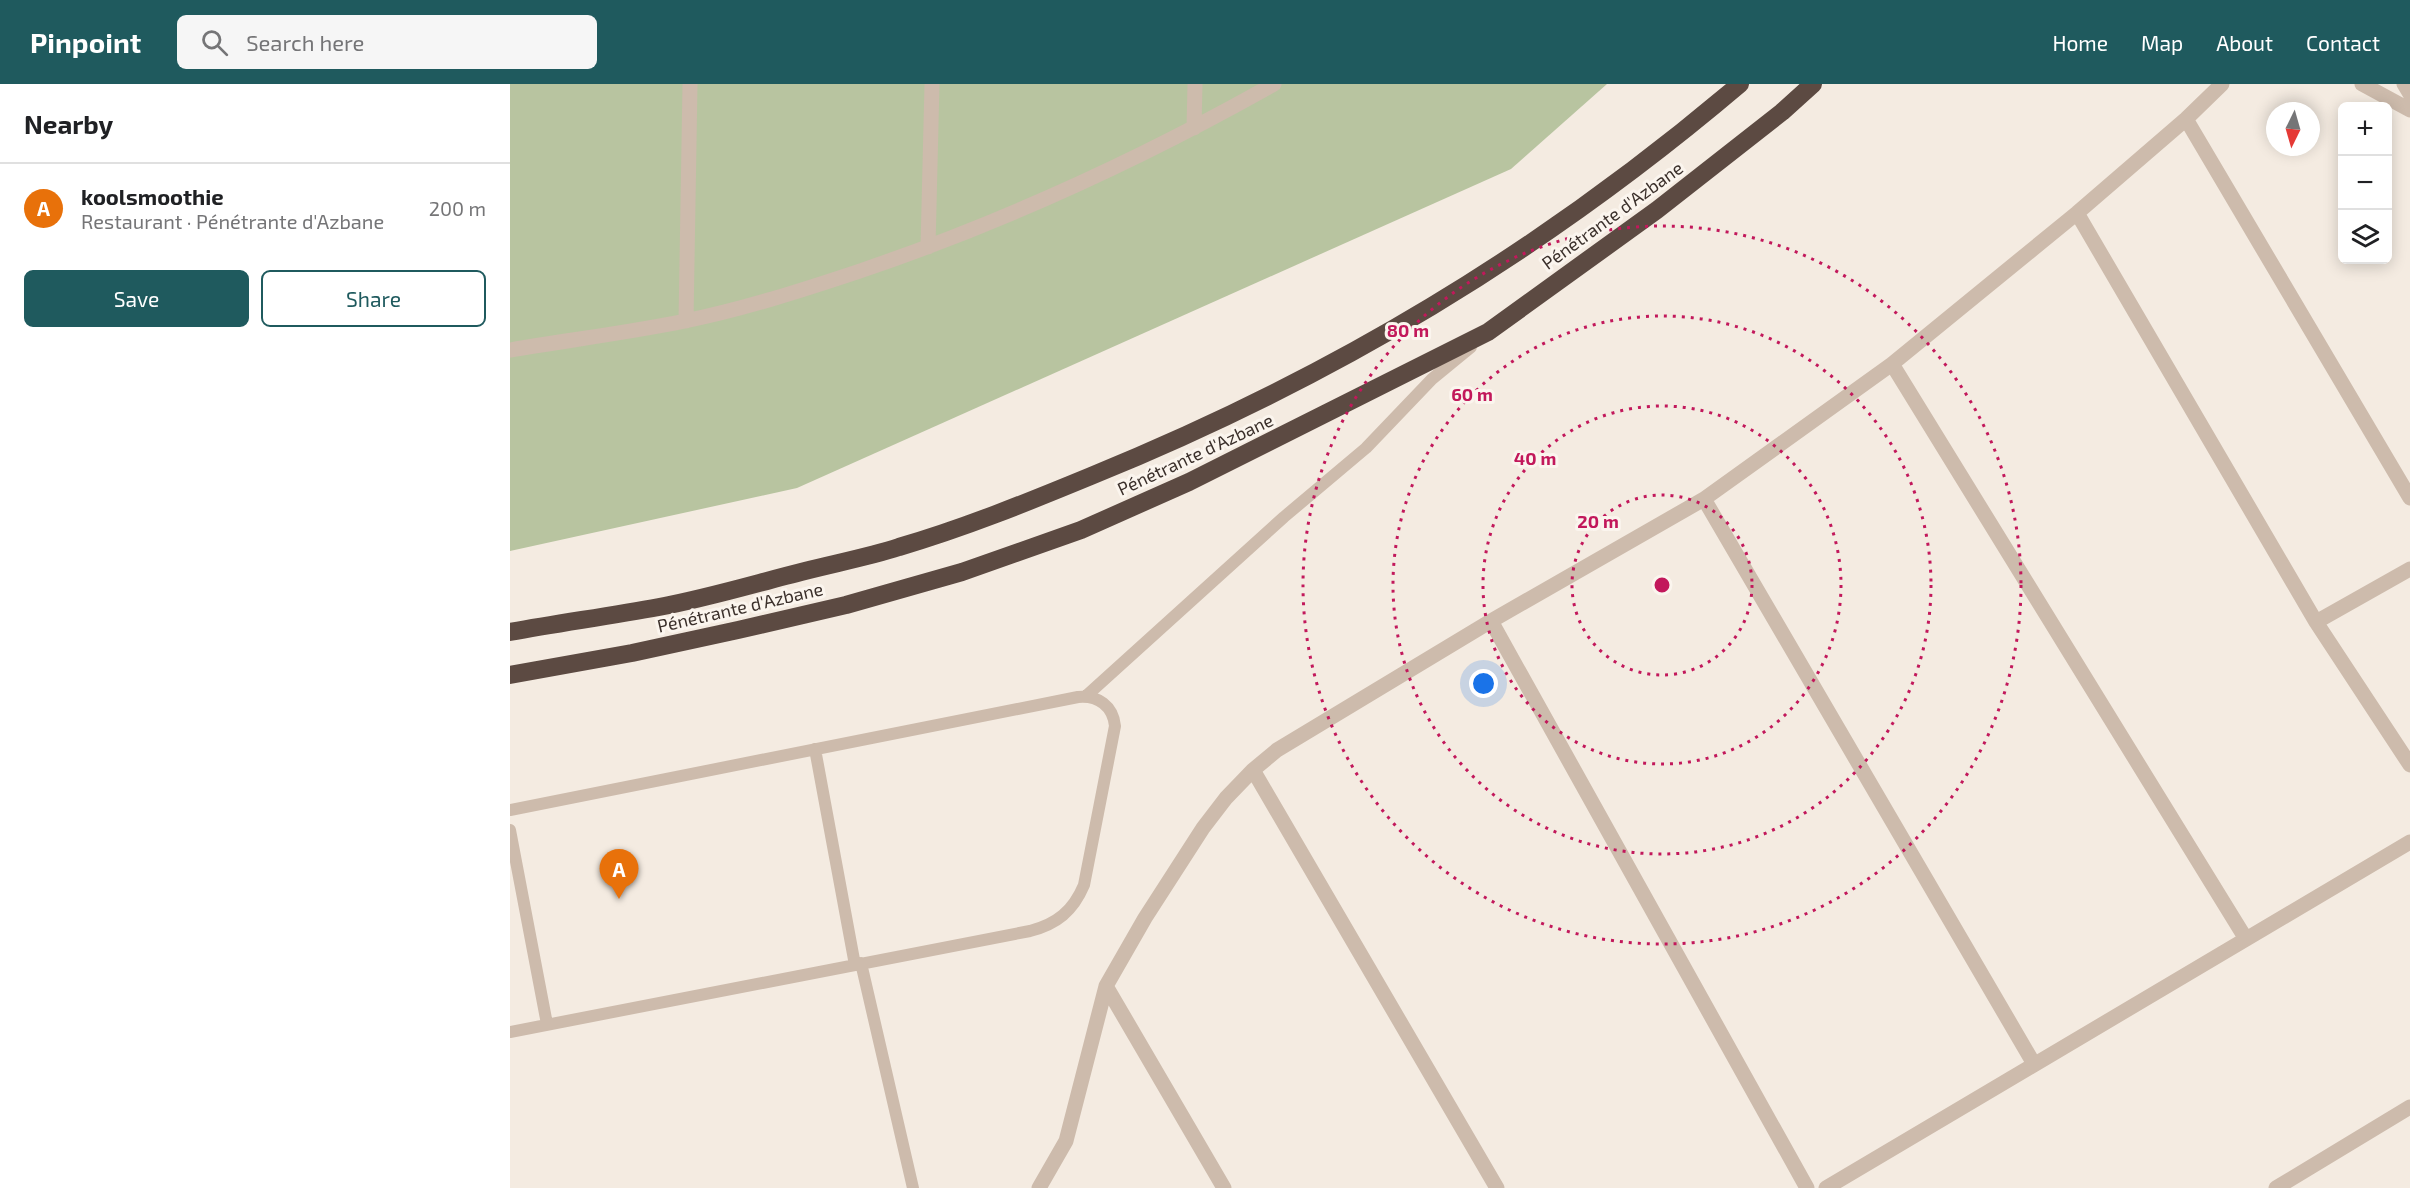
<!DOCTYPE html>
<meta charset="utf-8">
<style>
:root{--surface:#fff;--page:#f6f6f6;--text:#202124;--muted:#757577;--line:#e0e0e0;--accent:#1f5a5e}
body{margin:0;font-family:"Exo 2",sans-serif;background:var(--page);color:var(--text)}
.controls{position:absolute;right:18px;top:18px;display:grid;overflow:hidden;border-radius:9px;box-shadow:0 3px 15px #0003}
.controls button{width:54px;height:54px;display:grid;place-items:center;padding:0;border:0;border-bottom:2px solid var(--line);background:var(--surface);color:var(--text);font:30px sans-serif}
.compass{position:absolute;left:1756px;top:18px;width:54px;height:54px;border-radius:50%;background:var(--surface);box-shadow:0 3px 15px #0003;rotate:185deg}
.you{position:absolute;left:974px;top:600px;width:21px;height:21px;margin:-15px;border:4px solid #fff;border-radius:50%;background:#1a73e8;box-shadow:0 0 0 9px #1a73e833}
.badge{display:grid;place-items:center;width:39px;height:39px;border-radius:50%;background:var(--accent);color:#fff;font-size:20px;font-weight:700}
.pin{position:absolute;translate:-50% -50px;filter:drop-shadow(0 2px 3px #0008)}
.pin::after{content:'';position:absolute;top:32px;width:21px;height:18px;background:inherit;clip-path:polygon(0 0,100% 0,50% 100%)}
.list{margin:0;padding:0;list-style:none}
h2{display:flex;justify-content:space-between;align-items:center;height:78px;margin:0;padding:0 24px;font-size:26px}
h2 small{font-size:20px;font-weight:400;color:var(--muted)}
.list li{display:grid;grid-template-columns:39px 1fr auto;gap:18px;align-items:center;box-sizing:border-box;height:90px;padding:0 24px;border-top:2px solid var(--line)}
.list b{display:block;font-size:22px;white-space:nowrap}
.list p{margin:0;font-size:20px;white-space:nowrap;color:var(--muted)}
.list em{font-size:20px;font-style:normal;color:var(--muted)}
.actions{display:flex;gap:12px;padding:18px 24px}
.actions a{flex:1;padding:14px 0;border:2px solid var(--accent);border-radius:9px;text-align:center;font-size:21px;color:var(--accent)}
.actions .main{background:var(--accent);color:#fff}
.icon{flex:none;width:33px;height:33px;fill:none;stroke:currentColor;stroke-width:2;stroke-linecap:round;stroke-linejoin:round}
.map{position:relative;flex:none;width:1900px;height:1104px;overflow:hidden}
header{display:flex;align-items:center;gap:36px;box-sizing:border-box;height:84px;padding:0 30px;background:var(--accent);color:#fff}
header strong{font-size:28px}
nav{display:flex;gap:33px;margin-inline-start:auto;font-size:21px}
.search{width:420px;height:54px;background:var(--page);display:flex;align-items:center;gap:15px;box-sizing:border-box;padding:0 21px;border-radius:9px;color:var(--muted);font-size:22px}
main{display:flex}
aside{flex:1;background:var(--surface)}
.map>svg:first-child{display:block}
.green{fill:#b8c4a0}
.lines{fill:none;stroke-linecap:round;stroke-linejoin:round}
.service{stroke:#cdbbac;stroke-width:12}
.minor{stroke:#cdbbac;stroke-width:15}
.motorway{stroke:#5c4a42;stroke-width:18}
.ring{fill:none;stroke:#c2185b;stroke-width:3;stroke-dasharray:3 6}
.labels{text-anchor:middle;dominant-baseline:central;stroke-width:6;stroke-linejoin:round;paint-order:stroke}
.street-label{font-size:18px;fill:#3b302b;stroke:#fbf5ee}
.centre{fill:#c2185b;stroke:#fbf5ee;stroke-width:3}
.ring-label{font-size:18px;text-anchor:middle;font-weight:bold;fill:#c2185b;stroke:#fbf5ee;stroke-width:6;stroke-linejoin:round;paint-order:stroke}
</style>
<header>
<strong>Pinpoint</strong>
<div class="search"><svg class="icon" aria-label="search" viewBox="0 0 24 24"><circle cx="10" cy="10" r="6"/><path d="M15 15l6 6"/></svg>Search here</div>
<nav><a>Home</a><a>Map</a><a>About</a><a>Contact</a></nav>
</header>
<main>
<aside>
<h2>Nearby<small></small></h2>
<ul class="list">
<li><span class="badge" style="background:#e8710a">A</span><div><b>koolsmoothie</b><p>Restaurant · Pénétrante d'Azbane</p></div><em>200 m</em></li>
</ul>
<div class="actions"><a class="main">Save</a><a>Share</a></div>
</aside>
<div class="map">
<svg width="1900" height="1104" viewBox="0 0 1900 1104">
<rect width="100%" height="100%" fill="#f4ebe1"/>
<path class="green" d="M0 0H1097L1001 85 287 404 0 467Z"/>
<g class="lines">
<path class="service" d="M575 613 774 433 856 364 922 295 961 263
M305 665 345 881
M0 726 568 613C588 611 603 622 605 642L574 801C563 827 547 840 520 847L0 948
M0 746 37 940
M351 879 403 1104"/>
<path class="minor" d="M1852 0 1900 26
M1894 0 1900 10
M1676 35 1900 414
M684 44 685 0
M1567 129 1806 538 1900 681
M418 163 422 0
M176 237 180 0
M0 266C58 256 117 249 175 237 234 225 293 206 350 187 494 138 631 75 764 0
M1382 280 1736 855
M1194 415 1524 980
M981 537 1297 1104
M1806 538 1900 485
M743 686 987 1104
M596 902 714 1104
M529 1104 556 1057 596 902 635 834 693 744 716 714 743 686 767 666 981 537 1194 415 1382 280 1567 129 1676 35 1712 0
M1316 1104 1900 758
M1766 1104 1900 1023"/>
<path class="motorway" d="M0 548C50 539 100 532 149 523 198 514 247 499 295 487 326 479 358 473 389 463 454 444 518 418 581 392 822 294 1032 168 1230 0
M0 591 122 569 228 546 336 521 452 488 571 446 679 398 978 248 1147 126 1272 28 1303 0"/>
</g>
<g class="ring">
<circle cx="1152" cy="501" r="90"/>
<circle cx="1152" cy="501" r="179"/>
<circle cx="1152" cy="501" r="269"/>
<circle cx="1152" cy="501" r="359"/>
</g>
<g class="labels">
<g class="street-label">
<text transform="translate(1102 131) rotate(-36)">Pénétrante d'Azbane</text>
<text transform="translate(685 370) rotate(-25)">Pénétrante d'Azbane</text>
<text transform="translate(230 523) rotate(-13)">Pénétrante d'Azbane</text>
</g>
</g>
<circle cx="1152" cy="501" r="9" class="centre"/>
<g class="ring-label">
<text x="898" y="253">80 m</text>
<text x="962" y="317">60 m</text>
<text x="1025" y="381">40 m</text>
<text x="1088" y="444">20 m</text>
</g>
</svg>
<div class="controls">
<button>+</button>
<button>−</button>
<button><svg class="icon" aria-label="layers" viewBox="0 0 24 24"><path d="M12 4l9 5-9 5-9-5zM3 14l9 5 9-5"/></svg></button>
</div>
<svg class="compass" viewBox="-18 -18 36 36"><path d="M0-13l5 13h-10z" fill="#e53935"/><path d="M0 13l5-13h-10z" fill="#757577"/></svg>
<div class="you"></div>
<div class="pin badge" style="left:109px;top:815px;background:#e8710a">A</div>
</div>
</main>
